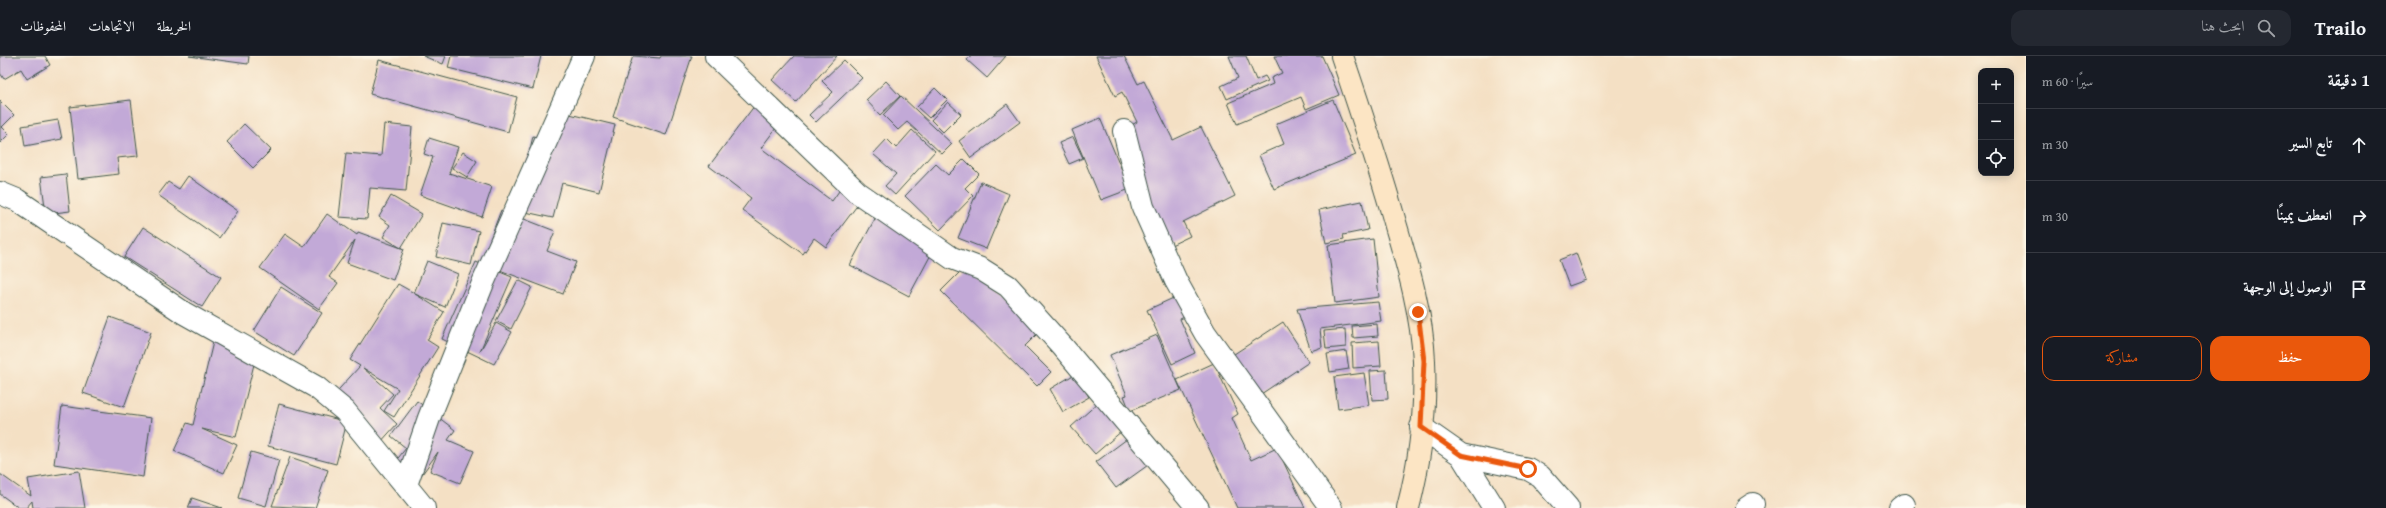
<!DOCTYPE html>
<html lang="ar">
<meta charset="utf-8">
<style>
:root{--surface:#171b24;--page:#242831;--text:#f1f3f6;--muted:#9ea1a6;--line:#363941;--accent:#ea580c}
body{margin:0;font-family:"Gentium Book Plus",Amiri,serif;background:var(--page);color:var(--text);direction:rtl}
.controls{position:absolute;right:12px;top:12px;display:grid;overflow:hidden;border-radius:8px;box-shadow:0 2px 10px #0003}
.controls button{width:36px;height:36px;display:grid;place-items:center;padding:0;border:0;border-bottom:1px solid var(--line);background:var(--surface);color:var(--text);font:20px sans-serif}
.stop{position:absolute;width:12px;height:12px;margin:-9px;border:3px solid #ea580c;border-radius:50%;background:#fff}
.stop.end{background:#ea580c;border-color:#fff;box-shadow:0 1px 4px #0008}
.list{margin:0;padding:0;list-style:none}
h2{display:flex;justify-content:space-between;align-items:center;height:52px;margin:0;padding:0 16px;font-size:17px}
h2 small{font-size:13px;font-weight:400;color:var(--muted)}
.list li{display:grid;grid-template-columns:26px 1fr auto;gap:12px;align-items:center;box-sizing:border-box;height:72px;padding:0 16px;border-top:1px solid var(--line)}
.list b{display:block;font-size:15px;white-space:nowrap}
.list em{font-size:13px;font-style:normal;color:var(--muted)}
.actions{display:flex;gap:8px;padding:12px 16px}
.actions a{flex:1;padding:9px 0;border:1px solid var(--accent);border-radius:12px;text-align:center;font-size:14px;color:var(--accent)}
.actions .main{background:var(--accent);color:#fff}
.icon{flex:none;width:22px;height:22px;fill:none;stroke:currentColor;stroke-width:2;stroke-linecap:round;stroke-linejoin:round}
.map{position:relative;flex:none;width:2026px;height:452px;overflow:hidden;direction:ltr}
header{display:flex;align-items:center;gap:24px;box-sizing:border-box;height:56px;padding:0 20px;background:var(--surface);border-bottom:1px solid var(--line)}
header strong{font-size:19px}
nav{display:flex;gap:22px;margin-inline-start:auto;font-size:14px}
.search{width:280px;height:36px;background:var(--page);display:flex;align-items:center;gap:10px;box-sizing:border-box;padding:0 14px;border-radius:12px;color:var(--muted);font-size:15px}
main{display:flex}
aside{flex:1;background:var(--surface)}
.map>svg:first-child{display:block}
.building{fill:#c2a9d7}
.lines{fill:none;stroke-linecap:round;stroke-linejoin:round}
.street-casing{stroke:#3f554a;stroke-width:24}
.secondary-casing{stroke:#3f554a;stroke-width:24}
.street{stroke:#fff;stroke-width:22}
.secondary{stroke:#fce5c4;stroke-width:22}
.route{stroke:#ea580c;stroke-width:5}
</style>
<header>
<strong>Trailo</strong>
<div class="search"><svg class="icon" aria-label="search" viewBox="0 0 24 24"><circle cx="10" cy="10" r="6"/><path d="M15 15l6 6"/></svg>ابحث هنا</div>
<nav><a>الخريطة</a><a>الاتجاهات</a><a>المحفوظات</a></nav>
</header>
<main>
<aside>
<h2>1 دقيقة<small>سيرًا · 60 m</small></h2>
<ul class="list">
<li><svg class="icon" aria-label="ahead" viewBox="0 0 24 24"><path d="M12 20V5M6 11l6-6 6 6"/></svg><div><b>تابع السير</b></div><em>30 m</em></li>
<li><svg class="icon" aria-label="right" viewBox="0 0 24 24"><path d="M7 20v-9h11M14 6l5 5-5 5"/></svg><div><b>انعطف يمينًا</b></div><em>30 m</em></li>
<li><svg class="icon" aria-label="arrive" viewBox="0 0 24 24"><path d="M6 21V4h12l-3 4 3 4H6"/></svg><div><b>الوصول إلى الوجهة</b></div></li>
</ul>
<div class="actions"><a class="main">حفظ</a><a>مشاركة</a></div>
</aside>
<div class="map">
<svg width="2026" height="452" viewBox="0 0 2026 452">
<rect width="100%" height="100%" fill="#fcf5e5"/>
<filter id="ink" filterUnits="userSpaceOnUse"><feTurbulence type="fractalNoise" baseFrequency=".025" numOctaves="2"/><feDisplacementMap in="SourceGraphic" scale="8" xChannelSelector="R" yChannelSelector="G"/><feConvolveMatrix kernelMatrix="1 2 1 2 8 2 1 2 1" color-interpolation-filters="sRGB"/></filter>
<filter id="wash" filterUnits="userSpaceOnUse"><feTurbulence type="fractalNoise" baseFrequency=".012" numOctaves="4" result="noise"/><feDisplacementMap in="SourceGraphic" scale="16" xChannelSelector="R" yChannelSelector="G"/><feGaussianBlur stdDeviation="0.9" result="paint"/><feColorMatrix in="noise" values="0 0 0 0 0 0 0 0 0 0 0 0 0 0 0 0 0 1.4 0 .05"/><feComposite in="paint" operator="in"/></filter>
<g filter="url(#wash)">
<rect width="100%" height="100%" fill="#f4e0c4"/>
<g id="blocks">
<path class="building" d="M0 0H45L50 9 27 23 21 13 4 23 0 17Z
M189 0H249L248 8Z
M423 0H446L443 8Z
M451 0H541L533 33 448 12Z
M633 0 660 2 661 0H692L666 79 613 61Z
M794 0H837L796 46 772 24Z
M970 0H1006L987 22 967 4Z
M1096 0H1124L1138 28 1144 25 1173 84 1201 71 1235 140 1183 166 1190 180 1167 191 1122 74 1137 66 1122 36 1115 40Z
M1229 0H1246L1256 24 1265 20 1268 25 1227 43 1221 30 1238 22Z
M1274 0H1322L1339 39 1306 53 1301 41 1237 68 1228 47 1273 28 1271 22 1282 17Z
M379 4 517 41 508 76 370 38Z
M844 4 862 22 816 66 809 59 833 36 822 25Z
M886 25 900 40 880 59 866 44Z
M935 32 947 44 929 62 917 51Z
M901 40 952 88 942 98 907 66 898 74 883 59Z
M131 44 138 100 117 102 119 118 78 123 70 51Z
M1333 44 1356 99 1274 133 1259 99 1284 88 1276 68Z
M0 45 14 59 2 71 9 78 0 87Z
M758 45 782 64 761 92 832 145 846 125 865 139 826 191 814 182 803 198 742 154 751 142 709 110Z
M948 46 961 58 943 76 931 64Z
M1007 48 1020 66 971 102 959 85Z
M557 55 615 69 599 136 562 127 553 162 516 154 533 80 550 85Z
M1100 62 1130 133 1101 144 1072 74Z
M58 64 62 83 25 90 22 70Z
M244 68 271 94 253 112 227 86Z
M384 68 412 71 406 135 370 132 367 163 339 161 346 97 381 100Z
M912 74 935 95 895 139 885 130 896 118 873 98 887 83 896 92Z
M1073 81 1083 102 1069 108 1059 87Z
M429 82 458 91 449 117 492 131 482 161 420 139 433 101 424 98Z
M463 96 477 105 467 121 452 112Z
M964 103 979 118 965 132 973 140 940 174 905 140 936 108 948 119Z
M66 118 70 155 46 158 41 121Z
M188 120 238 155 219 182 158 139 168 126 179 133Z
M981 126 1009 138 986 193 958 182Z
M391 140 422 158 401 192 383 181 390 169 379 161Z
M1362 145 1368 174 1343 179 1344 183 1326 187 1319 154Z
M501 154 555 175 547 195 576 206 563 238 481 207Z
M878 157 935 191 909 240 850 209Z
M327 158 357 179 358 176 404 193 393 224 347 207 355 184 329 221 338 227 319 253 260 212 285 178 304 191Z
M443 167 479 175 471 209 436 201Z
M143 171 221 221 202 251 124 201Z
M1373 183 1379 241 1335 247 1328 189Z
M1576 197 1586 224 1569 230 1559 204Z
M427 205 458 218 445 251 415 238 444 256 427 284 438 291 394 361 384 355 398 333 363 312 393 338 380 352 397 368 379 388 330 343 360 310 350 304 398 228 414 237Z
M476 206 512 221 480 295 496 267 512 276 494 308 442 283Z
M966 210 986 224 1039 276 1025 290 1051 316 1037 330 941 235Z
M518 224 532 231 511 273 496 265Z
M281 231 322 257 294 300 254 275Z
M1180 239 1189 259 1180 263 1195 297 1172 308 1147 254Z
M1378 246 1381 265 1320 273 1322 291 1311 295 1297 253Z
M110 261 151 276 124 351 83 337Z
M1283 266 1309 306 1255 342 1228 302Z
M1377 268 1378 280 1353 282 1352 270Z
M1345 273 1346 291 1326 293 1324 275Z
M1157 279 1181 334 1130 355 1124 340 1127 339 1110 299Z
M1379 285 1381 310 1353 312 1352 287Z
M213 286 257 296 236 381 202 373 237 389 224 417 174 395 187 367 193 369Z
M1346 295 1349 313 1330 316 1327 298Z
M1214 307 1238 358 1232 362 1251 404 1277 392 1305 452H1237L1177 324Z
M1386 314 1388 343 1372 344 1370 315Z
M1364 317 1369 349 1338 353 1334 321Z
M1075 318 1089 341 1063 356 1050 333Z
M417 345 455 374 448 384 474 395 460 427 430 415 438 396 412 432 388 415 406 392 391 380Z
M1099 346 1123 374 1095 398 1071 371Z
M279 348 347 366 336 408 268 390Z
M62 350 151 362 143 421 54 408Z
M1131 380 1151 407 1116 432 1096 406Z
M251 396 279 404 266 450 238 442Z
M290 401 328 414 315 452 272 450Z
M79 415 85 452H33L32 445 26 452H19L0 438V418L31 440 28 423Z
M192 442 222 452H188Z"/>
</g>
</g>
<g filter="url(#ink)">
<use href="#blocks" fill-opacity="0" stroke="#3f554a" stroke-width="1"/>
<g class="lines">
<g class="street-casing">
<path id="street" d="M716 0 857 136 952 202 981 213 1008 230 1063 291 1198 452
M1124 75 1143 151 1176 225 1205 277 1331 452
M0 137 17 144 184 257 316 331 345 355 424 452
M1421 371 1461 399 1528 413 1540 420 1568 452
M1461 399 1494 452
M406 429 429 362 483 227 584 0
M1747 452 1753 448
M1900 452 1904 449"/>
</g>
<g class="secondary-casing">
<path id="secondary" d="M1342 0C1361 56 1380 112 1396 170 1409 214 1422 259 1424 305 1426 353 1420 406 1408 452"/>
</g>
<use href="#street" class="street"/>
<use href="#secondary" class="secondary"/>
</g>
</g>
<g class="lines" filter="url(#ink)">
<path class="route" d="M1418 256 1424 305 1421 371 1461 399 1528 413"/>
</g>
</svg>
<div class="controls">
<button>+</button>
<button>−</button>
<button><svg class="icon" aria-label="locate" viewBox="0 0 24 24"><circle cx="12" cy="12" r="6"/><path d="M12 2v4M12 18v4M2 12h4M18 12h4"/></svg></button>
</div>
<div class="stop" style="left:1528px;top:413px"></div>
<div class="stop end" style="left:1418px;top:256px"></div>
</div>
</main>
